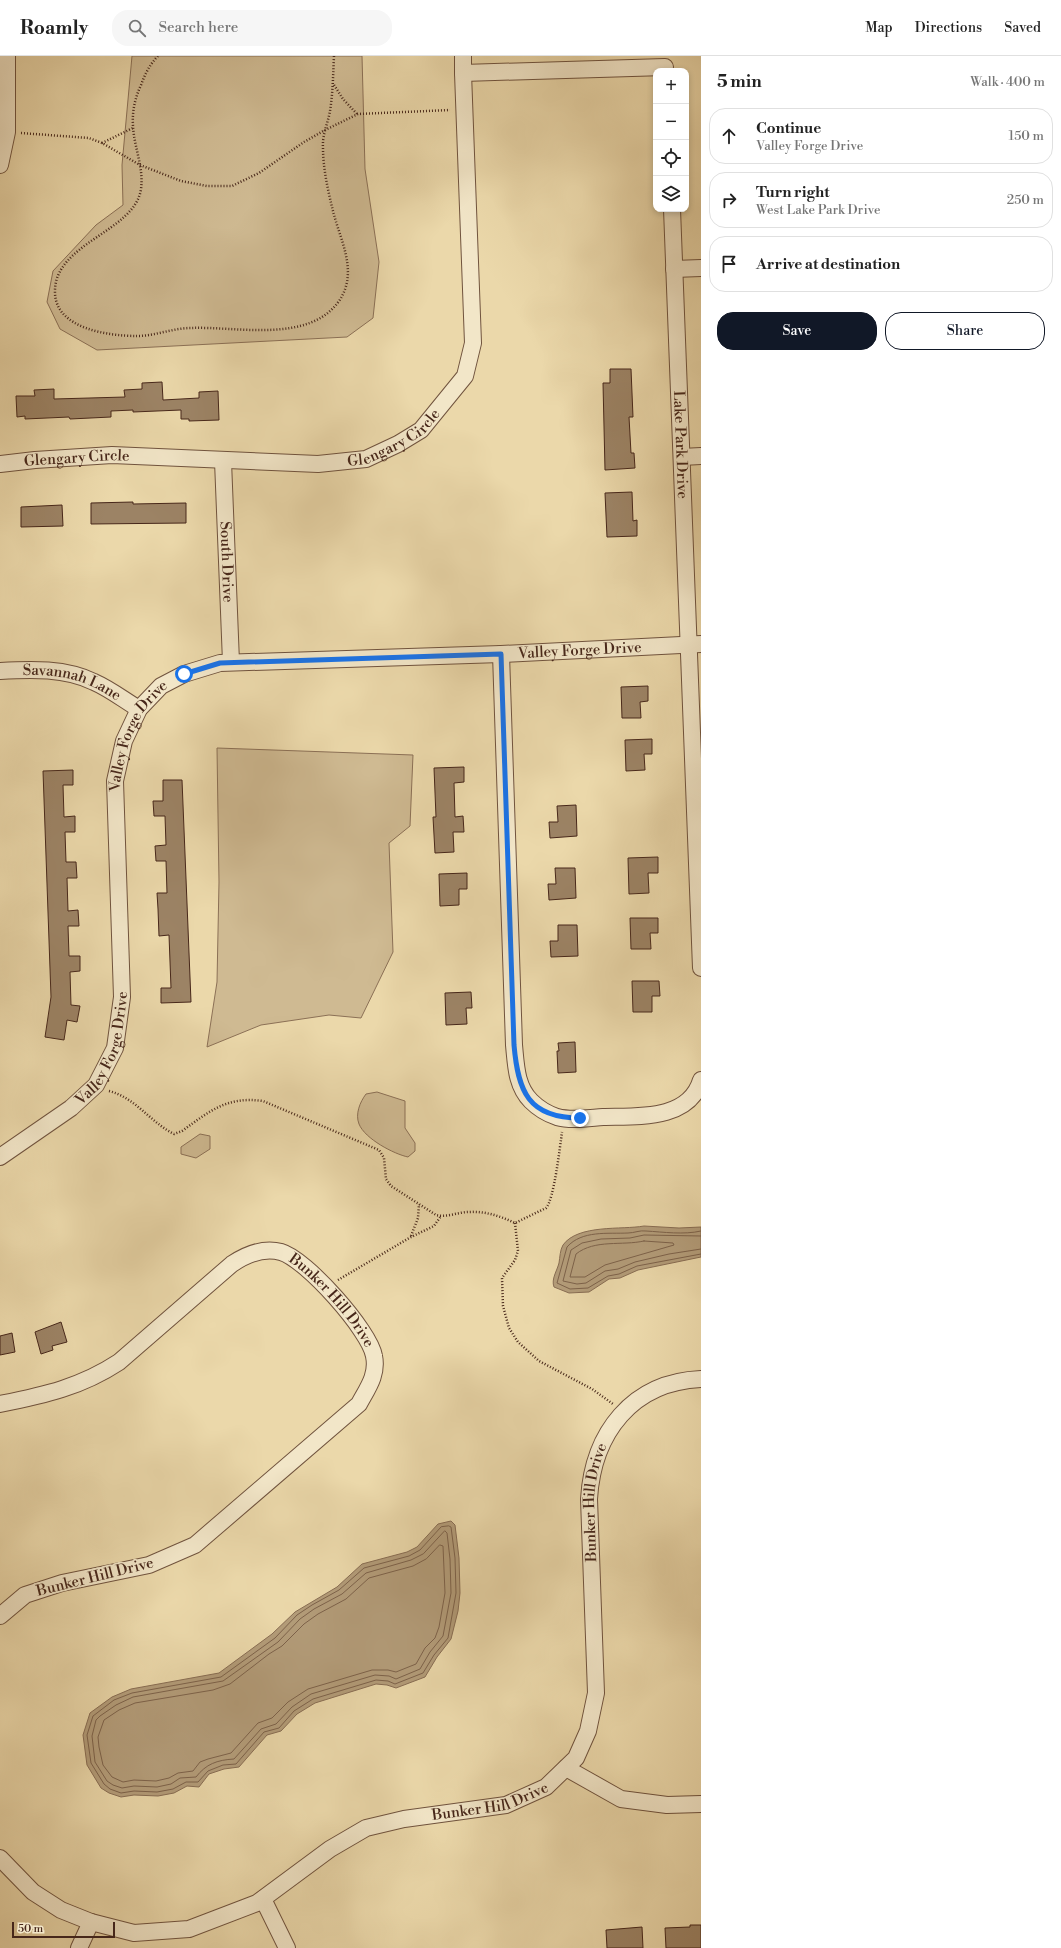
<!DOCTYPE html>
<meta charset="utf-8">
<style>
:root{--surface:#fff;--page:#f6f6f6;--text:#222;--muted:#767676;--line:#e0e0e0;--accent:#111827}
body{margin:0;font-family:"Libre Bodoni",serif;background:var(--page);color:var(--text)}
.controls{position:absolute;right:12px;top:12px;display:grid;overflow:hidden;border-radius:8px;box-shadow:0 2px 6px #0003}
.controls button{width:36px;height:36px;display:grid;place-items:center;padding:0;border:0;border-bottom:1px solid var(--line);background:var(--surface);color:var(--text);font:20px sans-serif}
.scale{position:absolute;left:12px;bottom:10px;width:103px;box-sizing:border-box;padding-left:4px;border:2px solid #47271a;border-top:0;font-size:11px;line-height:14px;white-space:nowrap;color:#47271a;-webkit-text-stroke:3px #f2e6c8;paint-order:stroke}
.stop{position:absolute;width:12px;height:12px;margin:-9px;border:3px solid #1a73e8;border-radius:50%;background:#fff}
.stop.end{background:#1a73e8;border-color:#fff;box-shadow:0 1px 4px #0008}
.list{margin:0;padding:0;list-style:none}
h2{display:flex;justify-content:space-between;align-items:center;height:52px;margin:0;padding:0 16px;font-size:17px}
h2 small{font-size:13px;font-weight:400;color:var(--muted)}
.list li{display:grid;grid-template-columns:26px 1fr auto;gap:12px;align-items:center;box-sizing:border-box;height:56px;margin:0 8px 8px;padding:0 8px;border:1px solid var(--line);border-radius:16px}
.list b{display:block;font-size:15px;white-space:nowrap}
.list p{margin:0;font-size:13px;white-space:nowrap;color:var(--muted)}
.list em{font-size:13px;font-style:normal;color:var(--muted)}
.actions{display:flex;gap:8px;padding:12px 16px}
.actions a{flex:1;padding:9px 0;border:1px solid var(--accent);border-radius:16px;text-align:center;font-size:14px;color:var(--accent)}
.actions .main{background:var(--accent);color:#fff}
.icon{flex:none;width:22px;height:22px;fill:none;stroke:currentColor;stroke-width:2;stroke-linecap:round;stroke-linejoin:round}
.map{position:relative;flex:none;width:701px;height:1892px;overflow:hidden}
header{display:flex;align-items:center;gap:24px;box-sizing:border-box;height:56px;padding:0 20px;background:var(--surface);border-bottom:1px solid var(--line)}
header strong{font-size:19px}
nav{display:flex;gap:22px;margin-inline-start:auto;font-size:14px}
.search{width:280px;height:36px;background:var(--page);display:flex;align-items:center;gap:10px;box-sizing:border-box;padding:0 14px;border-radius:16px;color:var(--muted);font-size:15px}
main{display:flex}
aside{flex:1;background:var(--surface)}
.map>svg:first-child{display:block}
.green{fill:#cfba92;stroke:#8b7056}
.water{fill:#b39c79;stroke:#886d53}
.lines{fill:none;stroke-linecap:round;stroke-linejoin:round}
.shore{stroke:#7d624a;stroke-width:1}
.building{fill:#9c8365;stroke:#47271a}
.minor-casing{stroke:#70533e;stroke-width:18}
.path{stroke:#47271a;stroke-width:2.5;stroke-dasharray:1 2;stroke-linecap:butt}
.minor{stroke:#f2e6c8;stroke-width:16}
.route{stroke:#1a73e8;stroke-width:5}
.labels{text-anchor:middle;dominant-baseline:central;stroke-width:3.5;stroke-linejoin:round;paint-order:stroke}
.street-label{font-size:15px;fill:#47271a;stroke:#f2e6c8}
</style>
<header>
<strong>Roamly</strong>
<div class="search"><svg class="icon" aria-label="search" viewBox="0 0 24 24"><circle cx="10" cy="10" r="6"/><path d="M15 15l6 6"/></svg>Search here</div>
<nav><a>Map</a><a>Directions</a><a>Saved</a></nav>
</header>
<main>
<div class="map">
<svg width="701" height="1892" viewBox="0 0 701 1892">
<rect width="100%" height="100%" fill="#ebd8aa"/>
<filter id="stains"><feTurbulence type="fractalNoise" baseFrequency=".005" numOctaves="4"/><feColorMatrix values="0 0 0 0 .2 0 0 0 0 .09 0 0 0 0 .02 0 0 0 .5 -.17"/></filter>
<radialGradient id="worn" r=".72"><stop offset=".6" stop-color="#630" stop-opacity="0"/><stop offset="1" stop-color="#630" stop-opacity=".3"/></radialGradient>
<path class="green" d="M132 0H362L365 113 379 206 373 262 347 281 97 294 60 273 47 246 53 215 96 169 123 149 122 109Z
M217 692 413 699 410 770 389 787 393 896 361 962 329 959 261 969 207 991 217 926 219 826Z
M377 1036 405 1045V1072L415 1087V1095L408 1101C394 1098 365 1083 359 1068 355 1058 360 1046 366 1038Z
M200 1078 210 1080V1093L196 1102 181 1098V1091Z"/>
<path class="water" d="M644 1170 679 1172 701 1171V1201L638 1214 620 1222 609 1223 589 1236 569 1237 554 1231C551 1223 557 1215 559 1207 560 1201 560 1194 563 1189 578 1168 622 1174 644 1170Z
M451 1465 455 1469 459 1502 460 1537 458 1555 451 1583 437 1601 425 1621 396 1632 387 1629 376 1628 315 1647 297 1658 281 1675 267 1679 239 1711 224 1713 209 1718 199 1731 187 1730 174 1737 158 1740 134 1739 121 1741 109 1737 101 1732 87 1709 83 1679 90 1657 112 1641 131 1633 219 1617 272 1578 295 1556 337 1531 362 1508 407 1496 417 1491 438 1468Z"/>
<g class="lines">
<path class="shore" d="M701 1175C684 1179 663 1176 646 1175 640 1174 634 1177 628 1177 608 1178 582 1174 567 1191L557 1227 570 1233 588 1232 608 1220 619 1218 637 1210 701 1198
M701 1180 644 1179 630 1182 601 1183 582 1187 571 1194 563 1225 577 1228 586 1227 605 1215 618 1213 635 1206 669 1198 701 1193
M644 1185 673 1187 674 1189 605 1209 585 1221H570L576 1198C595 1183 622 1190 644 1185Z
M449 1470 451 1471 455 1502 456 1537 448 1582 434 1599 423 1617 395 1628 388 1625 376 1624 313 1643 294 1655 279 1672 264 1676 236 1708 223 1709 208 1715 198 1726H186L173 1733 157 1736 134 1735 121 1737 110 1733 104 1728 91 1707 87 1679 93 1660 114 1644 132 1637 221 1621 275 1582 297 1559 312 1549 339 1534 364 1512 409 1500 420 1494 441 1471Z
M445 1475 447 1477 450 1503 451 1537 443 1580 430 1596 420 1613 396 1623 389 1620 375 1619 311 1638 292 1651 276 1668 261 1673 234 1703C217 1704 206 1708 196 1721L180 1722 171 1728 157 1731 134 1730 122 1732 113 1729 107 1725 95 1706 92 1680 96 1664 100 1660 116 1649 133 1641 223 1625 278 1586 300 1563 314 1553 342 1538 366 1517 411 1504 423 1498Z
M440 1489 443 1490 445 1537 439 1571 435 1582 425 1592 416 1608 396 1616 388 1614H372L308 1633 288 1646 272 1662 258 1667 231 1697 208 1703 200 1706 193 1715 178 1717 169 1722 156 1725 134 1724 123 1726 112 1721 103 1709 99 1691 98 1681 104 1664 119 1654 135 1647 213 1634 230 1628 269 1598 282 1590 304 1568 318 1558 346 1543 369 1522 413 1510 426 1503Z"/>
</g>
<path class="building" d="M610 313H631L633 361H629L631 397H634L635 412 605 414 603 327H610Z
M162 326 163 344 199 342V336L218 335 219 364 189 365V363H181V354L133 356V354L111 355V361L70 363 69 361 25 363V360L17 361 16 340H35L34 334 54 333V343L125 341 124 334 142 333V327Z
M632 436 633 465 637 464V480L607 481 605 437Z
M133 446V448L186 447V467L91 468V447Z
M62 449 63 470 21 471V451Z
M648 630V645L640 646 641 662H622L621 631Z
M652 683V698H644L645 714 626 715 625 684Z
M464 711V726L454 727 455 761 463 760 464 776H453L454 796 435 797 433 761H436L434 712Z
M73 714V729H63L64 761 75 760V776H65L66 806H76L77 822H67L68 855 78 854 79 870H68L69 900H80V915L70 916 71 949 80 950 77 966 67 964 64 984 45 981 51 941 43 715Z
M163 724H182L191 946 161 947V932H171L169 879 159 880 158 853 157 837H167L166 805H156L155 790 166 789 165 760H154L153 745H163Z
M576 749 577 780 550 782 549 766H558L557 750Z
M658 801V817H648L649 837 629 838 628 802Z
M555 812H575L576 842 549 844 548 828H556Z
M467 817V833H459V849L440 850 439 818Z
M630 862H658V877H650L651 893H631Z
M558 869H577L578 900 551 901 550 885H558Z
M632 925H659L660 940H652V956H633Z
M471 936 472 952H466L467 968 446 969 445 937Z
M575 986 576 1016 558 1017 557 995H559L558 987Z
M61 1266 67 1286 52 1290 53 1294 41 1298 35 1276Z
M12 1277 15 1296 0 1299V1280Z
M690 1869H701V1892H666L665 1872 690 1871Z
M642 1871 643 1892H607L606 1874Z"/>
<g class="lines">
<g class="minor-casing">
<g id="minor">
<path d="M463 0V17L665 11"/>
<path d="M0 109 7 76V0"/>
<path id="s1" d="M672 153 701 912"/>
<path d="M674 213 701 212"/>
<path d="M682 401 701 400"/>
<path id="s2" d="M223 405 231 606"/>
<path id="s3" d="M0 408 35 404 112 399 318 408 366 403 398 388 421 374 465 320 473 287 463 17"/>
<path d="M501 598 514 989C516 1009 516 1030 531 1045 538 1052 548 1058 557 1061 571 1065 589 1062 603 1061 636 1060 689 1065 701 1024"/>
<path id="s4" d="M0 615C31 613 66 612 94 626 110 633 124 644 139 653"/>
<path id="s5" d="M0 1101 71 1052 96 1029 115 992 122 941 115 725 124 685 139 653 161 630 184 618 220 607 501 598 701 588"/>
<path id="s6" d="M0 1348C45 1339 81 1331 119 1306L232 1208C247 1198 263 1191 281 1196 306 1203 370 1275 374 1300 378 1319 367 1333 359 1348L195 1489 149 1509 62 1527 25 1539 0 1560"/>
<path d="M566 1712 621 1743 667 1749 701 1748"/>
<path id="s7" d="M0 1802 33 1836 61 1854 91 1866 134 1877 189 1873 257 1847 330 1793 366 1772 404 1763 506 1749 546 1731 576 1702 588 1675 596 1637 589 1443C593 1377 632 1326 701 1323"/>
<path d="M263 1843 287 1892"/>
<path d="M79 1892 91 1866"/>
</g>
</g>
<path class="path" d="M158 0C150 8 145 18 141 29 135 42 132 55 133 70 134 91 144 112 141 133 135 176 53 187 55 237 56 273 109 280 137 280 155 280 173 272 191 272 236 270 309 288 339 245 359 216 340 184 333 155 328 135 323 112 323 92 322 79 328 67 330 55 333 36 333 19 334 0
M334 29 343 43 357 58
M21 77 89 82 102 87 140 109 181 125 207 130H232L259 117 304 86 325 74 358 58 450 54
M102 87 133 72
M109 1035C136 1042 150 1066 174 1078L182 1075C210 1055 227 1040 263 1045L379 1094 384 1102 386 1123 391 1130 436 1159C446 1162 458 1156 469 1156 485 1155 500 1160 515 1167L546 1152C554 1144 560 1090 562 1076
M515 1167 518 1195 515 1204 502 1222 503 1250 509 1272 518 1286 539 1305 592 1333 613 1348
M411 1180 418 1162 419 1148
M338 1224 411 1181 434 1170 441 1160"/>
<use href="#minor" class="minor"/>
</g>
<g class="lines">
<path class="route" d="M184 618 220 607 501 598 514 989C518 1035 528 1062 580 1062"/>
</g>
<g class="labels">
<g class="street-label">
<text stroke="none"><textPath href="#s3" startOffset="401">Glengary Circle</textPath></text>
<text stroke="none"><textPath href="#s1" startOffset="236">Lake Park Drive</textPath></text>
<text stroke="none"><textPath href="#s3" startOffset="77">Glengary Circle</textPath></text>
<text stroke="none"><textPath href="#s2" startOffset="101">South Drive</textPath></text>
<text stroke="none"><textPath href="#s5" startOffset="961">Valley Forge Drive</textPath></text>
<text stroke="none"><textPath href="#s4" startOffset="74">Savannah Lane</textPath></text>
<text stroke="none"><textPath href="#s5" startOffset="481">Valley Forge Drive</textPath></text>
<text stroke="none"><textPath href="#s5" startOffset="157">Valley Forge Drive</textPath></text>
<text stroke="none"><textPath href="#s6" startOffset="400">Bunker Hill Drive</textPath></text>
<text stroke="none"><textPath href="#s7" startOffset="905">Bunker Hill Drive</textPath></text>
<text transform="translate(95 1521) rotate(-14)">Bunker Hill Drive</text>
<text stroke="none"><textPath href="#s7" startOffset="545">Bunker Hill Drive</textPath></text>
</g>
</g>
<rect width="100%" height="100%" filter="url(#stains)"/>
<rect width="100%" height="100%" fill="url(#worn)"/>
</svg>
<div class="controls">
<button>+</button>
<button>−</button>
<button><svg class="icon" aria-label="locate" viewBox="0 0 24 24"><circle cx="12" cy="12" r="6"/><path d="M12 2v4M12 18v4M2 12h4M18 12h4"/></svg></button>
<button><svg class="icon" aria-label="layers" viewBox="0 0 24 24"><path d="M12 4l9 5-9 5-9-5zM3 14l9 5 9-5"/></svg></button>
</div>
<div class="scale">50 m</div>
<div class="stop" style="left:184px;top:618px"></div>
<div class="stop end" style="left:580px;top:1062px"></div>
</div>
<aside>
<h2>5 min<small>Walk · 400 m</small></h2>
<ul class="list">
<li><svg class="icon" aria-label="ahead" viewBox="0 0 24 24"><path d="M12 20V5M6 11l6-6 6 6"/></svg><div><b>Continue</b><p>Valley Forge Drive</p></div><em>150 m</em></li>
<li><svg class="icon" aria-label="right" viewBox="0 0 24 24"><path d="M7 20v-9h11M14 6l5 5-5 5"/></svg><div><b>Turn right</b><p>West Lake Park Drive</p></div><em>250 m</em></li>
<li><svg class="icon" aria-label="arrive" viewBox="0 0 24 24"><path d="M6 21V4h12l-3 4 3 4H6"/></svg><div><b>Arrive at destination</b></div></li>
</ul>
<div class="actions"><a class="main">Save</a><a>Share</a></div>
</aside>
</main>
